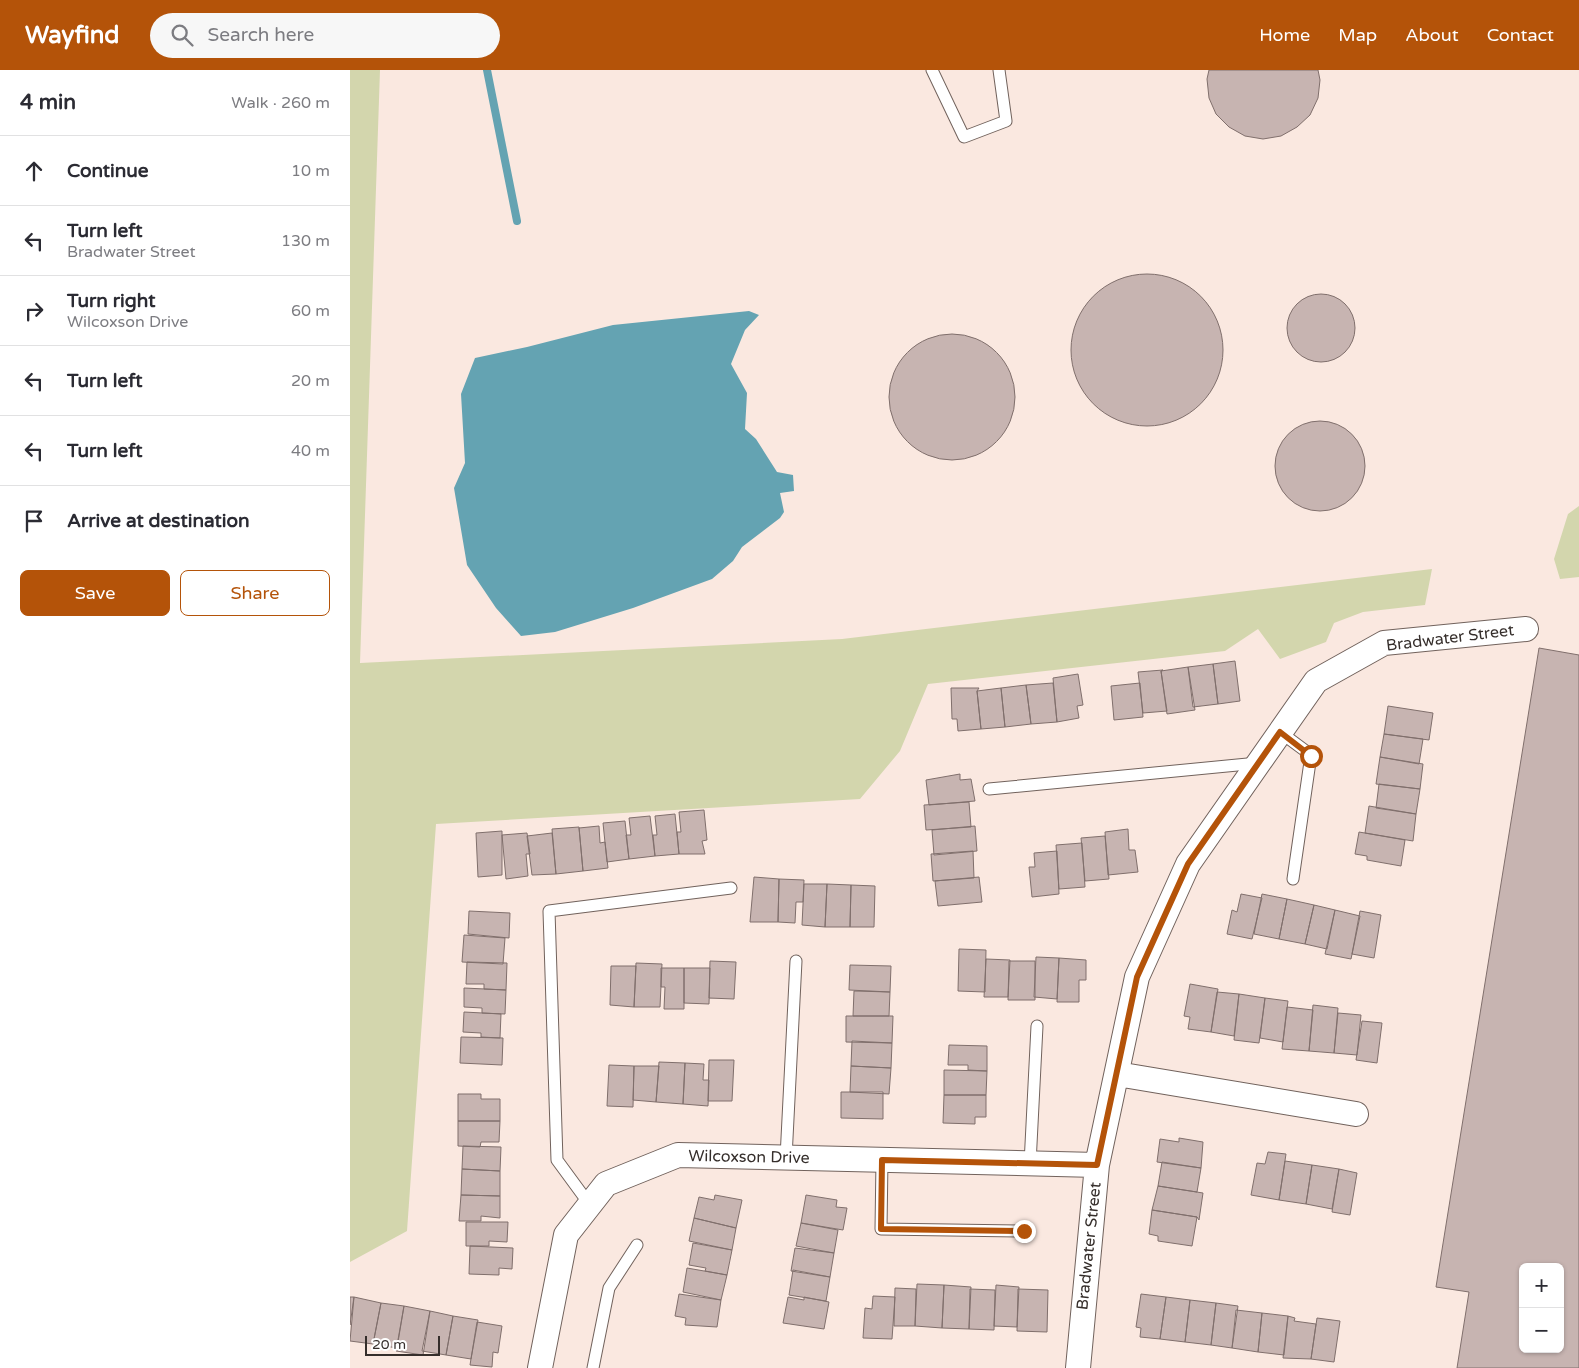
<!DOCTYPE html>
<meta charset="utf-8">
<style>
:root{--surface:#fff;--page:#f7f7f7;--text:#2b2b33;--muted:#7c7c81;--line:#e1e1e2;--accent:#b45309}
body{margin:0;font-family:"Varela Round",sans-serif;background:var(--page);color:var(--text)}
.controls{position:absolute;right:15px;bottom:15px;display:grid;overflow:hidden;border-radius:8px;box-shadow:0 1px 4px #0004}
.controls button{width:45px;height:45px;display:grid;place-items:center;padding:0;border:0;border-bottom:1px solid var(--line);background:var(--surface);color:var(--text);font:25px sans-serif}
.scale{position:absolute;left:15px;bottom:12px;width:75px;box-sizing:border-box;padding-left:5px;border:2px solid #352e2b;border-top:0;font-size:14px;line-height:18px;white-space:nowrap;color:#352e2b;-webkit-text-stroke:4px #fff;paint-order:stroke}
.stop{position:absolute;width:15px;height:15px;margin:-11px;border:4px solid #b45309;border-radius:50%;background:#fff}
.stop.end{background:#b45309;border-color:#fff;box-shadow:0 1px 5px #0008}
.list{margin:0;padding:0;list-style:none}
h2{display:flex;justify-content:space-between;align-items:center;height:65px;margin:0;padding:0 20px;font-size:21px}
h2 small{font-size:16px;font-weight:400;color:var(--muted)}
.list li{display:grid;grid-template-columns:32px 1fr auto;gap:15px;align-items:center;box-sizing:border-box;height:70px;padding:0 20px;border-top:1px solid var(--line)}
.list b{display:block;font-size:19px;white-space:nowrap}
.list p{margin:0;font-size:16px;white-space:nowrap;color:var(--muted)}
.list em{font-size:16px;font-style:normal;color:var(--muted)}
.actions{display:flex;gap:10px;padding:15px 20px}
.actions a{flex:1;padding:11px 0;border:1px solid var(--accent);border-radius:8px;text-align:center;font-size:18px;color:var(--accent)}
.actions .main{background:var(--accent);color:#fff}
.icon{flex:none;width:28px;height:28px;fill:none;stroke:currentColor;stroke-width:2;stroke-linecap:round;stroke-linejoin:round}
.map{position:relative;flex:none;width:1229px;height:1298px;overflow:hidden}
header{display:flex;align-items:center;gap:30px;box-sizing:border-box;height:70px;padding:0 25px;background:var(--accent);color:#fff}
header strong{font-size:24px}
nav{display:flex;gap:28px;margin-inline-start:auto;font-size:18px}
.search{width:350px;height:45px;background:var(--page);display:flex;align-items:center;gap:12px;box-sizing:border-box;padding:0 18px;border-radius:28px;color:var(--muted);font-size:19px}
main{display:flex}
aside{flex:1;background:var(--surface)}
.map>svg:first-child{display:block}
.green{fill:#d3d6ad}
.water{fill:#64a3b2}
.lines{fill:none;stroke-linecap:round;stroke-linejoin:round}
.stream{stroke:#64a3b2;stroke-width:8}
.building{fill:#c7b4b1;stroke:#806f6c;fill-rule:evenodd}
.lane-casing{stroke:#71625c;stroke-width:13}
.street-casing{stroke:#71625c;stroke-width:26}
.lane{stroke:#fff;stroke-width:11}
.street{stroke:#fff;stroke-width:24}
.route{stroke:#b45309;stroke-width:6}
.labels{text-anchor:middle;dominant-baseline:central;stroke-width:5;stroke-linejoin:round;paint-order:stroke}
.street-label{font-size:16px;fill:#352e2b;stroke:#fff}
</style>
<header>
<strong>Wayfind</strong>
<div class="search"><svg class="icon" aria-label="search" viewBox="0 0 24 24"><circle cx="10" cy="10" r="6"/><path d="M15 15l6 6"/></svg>Search here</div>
<nav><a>Home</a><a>Map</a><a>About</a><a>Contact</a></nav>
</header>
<main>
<aside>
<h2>4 min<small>Walk · 260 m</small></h2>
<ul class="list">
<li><svg class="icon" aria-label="ahead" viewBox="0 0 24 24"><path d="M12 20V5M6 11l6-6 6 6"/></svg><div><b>Continue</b></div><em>10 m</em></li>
<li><svg class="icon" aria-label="left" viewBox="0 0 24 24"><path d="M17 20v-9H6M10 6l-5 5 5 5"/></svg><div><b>Turn left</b><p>Bradwater Street</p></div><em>130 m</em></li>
<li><svg class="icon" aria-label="right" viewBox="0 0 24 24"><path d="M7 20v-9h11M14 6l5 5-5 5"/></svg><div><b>Turn right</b><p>Wilcoxson Drive</p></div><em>60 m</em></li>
<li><svg class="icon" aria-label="left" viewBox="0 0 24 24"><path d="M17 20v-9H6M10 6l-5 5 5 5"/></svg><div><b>Turn left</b></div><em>20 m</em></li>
<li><svg class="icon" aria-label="left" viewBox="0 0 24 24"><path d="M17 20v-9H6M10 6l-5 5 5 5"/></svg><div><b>Turn left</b></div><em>40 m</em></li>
<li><svg class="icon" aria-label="arrive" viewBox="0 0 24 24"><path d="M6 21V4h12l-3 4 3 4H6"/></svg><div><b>Arrive at destination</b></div></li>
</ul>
<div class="actions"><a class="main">Save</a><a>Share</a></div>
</aside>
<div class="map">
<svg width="1229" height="1298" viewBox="0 0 1229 1298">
<rect width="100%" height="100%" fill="#fae8e0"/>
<path class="green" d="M0 0H30L10 593 492 569 1082 499 1075 535 1013 542 984 553 976 572 930 589 908 559 875 581 578 614 550 681 510 729 86 754 57 1161 0 1192Z
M1229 436V507L1210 509 1204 489 1218 444Z"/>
<path class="water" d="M399 241 409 245 395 260 381 294 397 323 395 359 406 369 427 402 443 405 444 421 430 423 434 442 430 448 392 477 383 491 362 509 283 538 205 562 171 566 146 538 117 495 104 418 115 393 111 324 125 288 177 277 263 255Z"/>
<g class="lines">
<path class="stream" d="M137 0 167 151"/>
</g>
<path class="building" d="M859 0H968L970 10 968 28 960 45 947 57 931 66 913 69 895 66 879 57 866 44 859 28 857 9Z
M721 280a76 76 0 1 1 152 0a76 76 0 1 1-152 0Z
M937 258a34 34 0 1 1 68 0a34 34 0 1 1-68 0Z
M539 327a63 63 0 1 1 126 0a63 63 0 1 1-126 0Z
M925 396a45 45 0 1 1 90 0a45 45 0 1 1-90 0Z
M1189 578 1229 585V1298H1107L1119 1222 1086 1217ZM1173 1197H1210V1279H1173Z
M885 591 890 631 868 634 863 594Z
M863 594 868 634 843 637 838 597Z
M838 597 845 640 817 644 811 601Z
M813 600 811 601 817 641 793 643 788 602Z
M728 604 733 635 727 636 729 648 707 652 703 608Z
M703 613 707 652 681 654 676 615Z
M790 613 793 647 764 650 761 616Z
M676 615 681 654 655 657 651 618Z
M601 618H629L627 621 631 659 608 661 607 649H602Z
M651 618 655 657 631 659 627 621Z
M1038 636 1083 643 1079 670 1034 664Z
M1034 664 1073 669 1069 694 1030 687Z
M1030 687 1073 694 1070 719 1026 714Z
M610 704V710L621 709 625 731 579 735 576 710Z
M1029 714 1070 719 1066 744 1026 738Z
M619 732 621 757 576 760 574 735Z
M1019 736 1066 744 1063 771 1015 763Z
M354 740 357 770 352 771 355 784H329L327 762H331L329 742Z
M325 744 329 784 305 786 303 765H307L305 746Z
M300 746 305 786 279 789 276 765H281L279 748Z
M275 751 279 789 257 792 253 753Z
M249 756 250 773 255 772 258 798 233 801 229 758Z
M625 756 627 781 584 785 582 760Z
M229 757 233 801 206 804 202 759Z
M778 759 779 780H785L788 802 758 805 755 762Z
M152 761V805L128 807 126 763Z
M1009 762 1055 770 1051 796 1017 790V786L1005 784Z
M177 763 180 784H176L178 806 156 809 152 765Z
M202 763 206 804 182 805 177 766Z
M755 766 759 809 735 811 731 768Z
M732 773 735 817 709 819 706 775Z
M623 781 624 808 583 811 581 784Z
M707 781 709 824 682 827 679 797H685L684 783Z
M404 807 429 809 428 852H400Z
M629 807 632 832 588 836 585 811Z
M429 809 454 810 453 832H446L445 853 428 852Z
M454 814H477L475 857 452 855Z
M477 814 501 815 500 857H475Z
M501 815 525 816 524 857H500Z
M891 824 912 828 902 869 877 864 882 840 887 842Z
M912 824 937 829 929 869 904 864Z
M937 829 964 835 955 874 929 869Z
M964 835 985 840 977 879 955 874Z
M985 840 1010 846 1001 889 975 884Z
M119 841 160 843 159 868 118 864Z
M1010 841 1031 845 1024 888 1002 884Z
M114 865 155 868 153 894 112 892Z
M609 879 636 880 635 922 608 921Z
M686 887 709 888 707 929 684 927Z
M709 888 736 890V910H729V932H707Z
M636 889 660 890 658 927H634Z
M360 891 386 892 384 929 359 928Z
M659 891H685V930H658Z
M117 892 157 893 156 920 134 919V914H116Z
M286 893 312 894 310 937H284Z
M500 895 541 896 540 922 499 920Z
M261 896H286L284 937 260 935Z
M311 898H334V939H314L315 917H311Z
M334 898H360L359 934 334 933Z
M840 914 868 919 861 962 838 959 840 947 834 946Z
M114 918 156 920 155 944 132 943V938L114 937Z
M504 921 540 922 539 946H503Z
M867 922 889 924 884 966 861 962Z
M889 924 915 928 909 973 884 970Z
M915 928 938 931 933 972 910 968Z
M963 935 988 938 984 983 959 981Z
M937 937 963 940 959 981 932 979Z
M114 942 151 944 150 968 131 967V963L113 962Z
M988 943 1011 945 1007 985 984 983Z
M496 946H543L542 973 496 972Z
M1012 951 1032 953 1027 993 1006 990Z
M111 967 153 968 152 995 110 993Z
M502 971 542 973 541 998 501 996Z
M599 975 637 976V1001L618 1000V995H598Z
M359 990H384L382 1031H358Z
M309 992 335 993 333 1034 306 1032Z
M335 993 354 994 353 1010H359L358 1036 333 1034Z
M259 995 284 996 283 1037 257 1036Z
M284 996H309L306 1032 283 1030Z
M501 996 541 998 539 1024 500 1022Z
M594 1000 637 1001 636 1025H594Z
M491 1022H533V1049L491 1048Z
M108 1024H131V1029H150V1051H108Z
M594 1025H636V1047H625V1054L593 1053Z
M108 1051H150L149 1072H131L130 1077 108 1076Z
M829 1068 853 1072 851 1098 807 1092 810 1069 829 1072Z
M113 1076 151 1077 150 1101 112 1099Z
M918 1082 936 1084 929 1130 901 1125 907 1093 915 1094Z
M935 1091 962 1095 956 1134 929 1130Z
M812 1092 851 1098 847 1122 808 1116Z
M962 1095 989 1099 982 1139 956 1134Z
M112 1099 150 1101V1126L111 1125Z
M989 1099 1007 1103 1000 1145 982 1142Z
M808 1116 853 1123 849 1150 847 1147 802 1140Z
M111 1125 150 1126V1148L131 1146V1151H109Z
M365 1125 392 1130 386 1158 344 1148 349 1127 364 1130Z
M456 1125 487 1130 486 1137 497 1138 493 1160 451 1153Z
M802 1140 847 1147 842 1176 808 1171V1166L799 1164Z
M344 1148 386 1158 382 1180 339 1171Z
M116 1152H158L157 1172 139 1171V1176H116Z
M451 1153 488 1160 484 1183 446 1176Z
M343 1173 382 1180 377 1205 355 1201 356 1198 339 1195Z
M120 1176 163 1178 162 1199 149 1198V1205L119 1204Z
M445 1178 484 1183 480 1207 441 1201Z
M337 1198 377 1205 371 1230 333 1222Z
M443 1200 480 1207 476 1231 439 1225Z
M567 1214 594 1215 592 1258 565 1256Z
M594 1215 621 1217 619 1259 592 1258Z
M646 1215 669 1217 667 1257 644 1256Z
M545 1218 566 1219 565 1256H544Z
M620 1219 645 1220 644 1260 619 1259Z
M668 1219 698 1220 697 1262 667 1261Z
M329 1224 371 1230 367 1257 335 1255 336 1248 325 1246Z
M791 1224 816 1227 810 1269 790 1267 791 1258 786 1257Z
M523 1226 545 1227 542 1269 513 1268 515 1238 522 1239Z
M0 1227H4L0 1255Z
M4 1227 31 1233 23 1274 0 1271Z
M438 1227 454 1230V1227L479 1232 474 1259 433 1253Z
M816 1227 840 1230 835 1272 810 1269Z
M840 1230 866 1233 861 1275 835 1272Z
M31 1233 54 1236 47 1278 23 1274Z
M866 1233 888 1236 882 1278 861 1275Z
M54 1236 80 1241 73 1285 46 1281Z
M886 1240 912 1243 908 1282 882 1278Z
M80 1241 103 1246 96 1285 72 1281Z
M912 1243 938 1246 934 1285 908 1282Z
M103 1246 128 1250 121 1289 96 1285Z
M938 1246 945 1248 944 1251 966 1254 961 1289 933 1288Z
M967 1248 990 1251 984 1292 961 1289Z
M127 1252 152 1256 148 1283 143 1282 142 1297 120 1295Z"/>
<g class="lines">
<g class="lane-casing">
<path id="lane" d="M582 0 614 67 656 51 649 0
M930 662 961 685 943 809
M639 719 908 693
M436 1088 446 891
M532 1090 531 1159 674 1161
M680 1094 687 956
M240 1135 207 1090 199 841 381 818
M243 1298 259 1218 287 1175"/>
</g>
<g class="street-casing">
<path id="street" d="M767 1004 1006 1044
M190 1298 216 1165 256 1114 328 1085 747 1095
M728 1298 747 1095 787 907 838 794 966 611 1034 573 1176 559"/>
</g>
<use href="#lane" class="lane"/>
<use href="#street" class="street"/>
</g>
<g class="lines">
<path class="route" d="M674 1161 531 1159 532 1090 747 1095 787 907 838 794 930 662 961 686"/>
</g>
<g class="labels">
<g class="street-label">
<text transform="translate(1100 568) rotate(-7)">Bradwater Street</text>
<text transform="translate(399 1087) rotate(1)">Wilcoxson Drive</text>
<text transform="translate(739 1176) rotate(-84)">Bradwater Street</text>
</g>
</g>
</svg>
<div class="controls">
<button>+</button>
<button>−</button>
</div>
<div class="scale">20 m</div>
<div class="stop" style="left:961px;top:686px"></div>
<div class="stop end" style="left:674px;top:1161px"></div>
</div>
</main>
